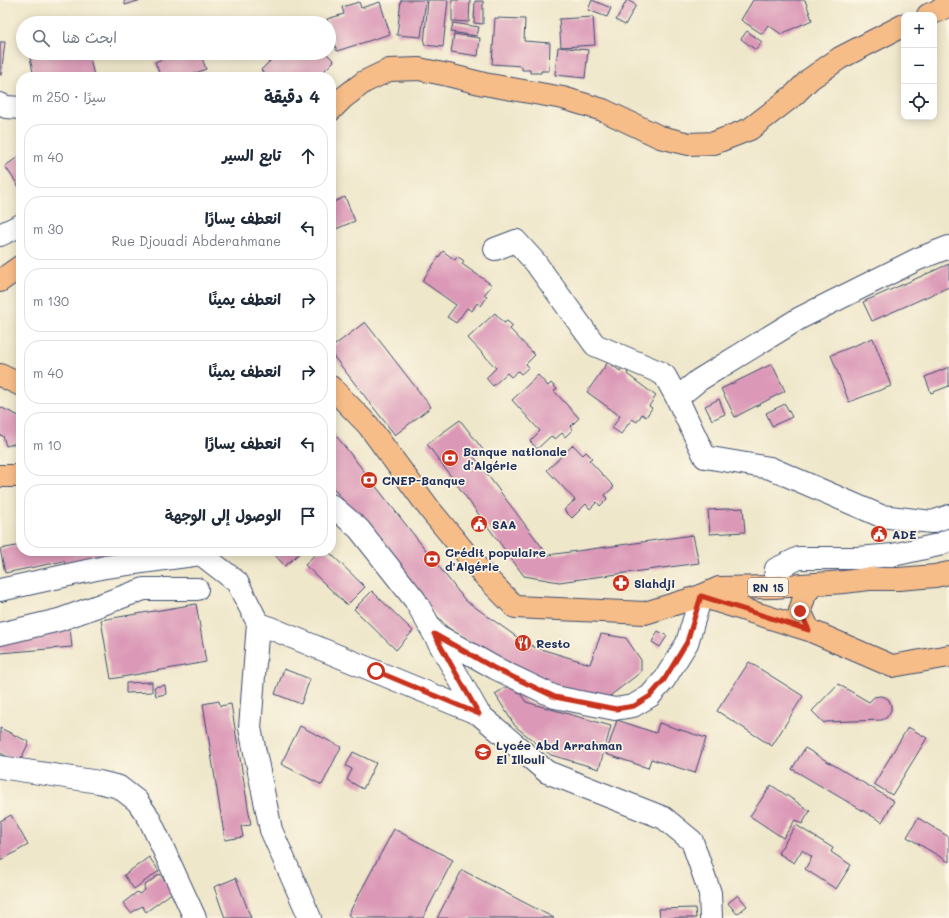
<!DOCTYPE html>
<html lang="ar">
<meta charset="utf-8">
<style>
:root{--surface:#fff;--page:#f6f6f7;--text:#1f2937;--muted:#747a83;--line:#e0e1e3}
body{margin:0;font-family:Mali,"Playpen Sans Arabic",sans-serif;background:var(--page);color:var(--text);direction:rtl}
.controls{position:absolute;right:12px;top:12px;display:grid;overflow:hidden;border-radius:8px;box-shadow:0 2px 10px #0003}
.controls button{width:36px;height:36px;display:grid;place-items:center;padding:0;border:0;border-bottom:1px solid var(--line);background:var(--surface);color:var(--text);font:20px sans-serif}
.stop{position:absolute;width:12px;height:12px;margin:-9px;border:3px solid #c8321e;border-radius:50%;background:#fff}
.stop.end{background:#c8321e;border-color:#fff;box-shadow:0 1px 4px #0008}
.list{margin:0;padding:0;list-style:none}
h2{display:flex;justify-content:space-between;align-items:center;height:52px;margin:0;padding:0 16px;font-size:17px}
h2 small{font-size:13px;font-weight:400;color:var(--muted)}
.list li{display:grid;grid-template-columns:26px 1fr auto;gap:12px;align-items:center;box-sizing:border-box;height:64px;margin:0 8px 8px;padding:0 8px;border:1px solid var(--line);border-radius:16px}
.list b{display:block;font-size:15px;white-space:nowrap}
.list p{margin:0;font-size:13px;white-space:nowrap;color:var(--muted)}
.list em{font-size:13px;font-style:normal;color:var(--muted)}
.icon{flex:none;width:22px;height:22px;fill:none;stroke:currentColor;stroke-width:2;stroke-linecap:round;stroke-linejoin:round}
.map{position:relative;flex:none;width:949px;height:918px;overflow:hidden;direction:ltr}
.search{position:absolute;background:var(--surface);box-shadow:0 2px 10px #0003;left:16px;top:16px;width:320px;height:44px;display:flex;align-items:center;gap:10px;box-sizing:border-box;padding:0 14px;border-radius:22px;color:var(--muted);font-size:15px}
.panel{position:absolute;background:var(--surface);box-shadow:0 2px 10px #0003;left:16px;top:72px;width:320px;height:484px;border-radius:16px;direction:rtl}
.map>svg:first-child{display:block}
.building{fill:#db99b7}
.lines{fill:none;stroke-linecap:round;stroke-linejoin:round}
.minor-casing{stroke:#3b4b6e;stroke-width:24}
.major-casing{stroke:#3b4b6e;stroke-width:24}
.minor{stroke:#fff;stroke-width:22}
.major{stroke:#f7bd88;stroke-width:22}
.route{stroke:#c8321e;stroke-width:5}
.labels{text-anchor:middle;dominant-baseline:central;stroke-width:3.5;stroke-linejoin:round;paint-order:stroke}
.shield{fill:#fcf5e5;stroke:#5e6a86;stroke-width:1}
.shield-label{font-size:11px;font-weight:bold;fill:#1b2f5e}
.poi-label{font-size:12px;font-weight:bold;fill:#1b2f5e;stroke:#fcf5e5;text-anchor:start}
</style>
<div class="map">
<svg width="949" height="918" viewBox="0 0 949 918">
<rect width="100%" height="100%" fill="#fcf5e5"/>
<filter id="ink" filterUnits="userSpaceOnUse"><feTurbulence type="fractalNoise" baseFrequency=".025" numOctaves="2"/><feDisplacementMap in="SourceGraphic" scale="8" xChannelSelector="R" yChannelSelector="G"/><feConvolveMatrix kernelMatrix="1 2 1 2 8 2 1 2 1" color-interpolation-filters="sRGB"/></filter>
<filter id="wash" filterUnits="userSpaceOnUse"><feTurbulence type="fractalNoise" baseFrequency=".012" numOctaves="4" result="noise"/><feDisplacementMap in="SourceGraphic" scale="16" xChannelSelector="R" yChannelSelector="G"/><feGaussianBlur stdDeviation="0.9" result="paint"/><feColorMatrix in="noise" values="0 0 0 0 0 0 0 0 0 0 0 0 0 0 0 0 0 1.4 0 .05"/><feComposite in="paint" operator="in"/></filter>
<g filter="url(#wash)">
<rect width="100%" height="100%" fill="#efe7ca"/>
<g id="blocks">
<path class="building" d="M124 0H141L125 5Z
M401 0H426L421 37 397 35Z
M428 0H448L443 47 424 45Z
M452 0H470L469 22 452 21Z
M592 0 611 8 607 17 588 10Z
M627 0 636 5 625 25 616 20Z
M753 0H805L812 20 781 34 768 25 762 34 741 20Z
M475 1H483V24L474 23Z
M359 2 361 8 380 2 390 34 337 51 329 26V23H328L327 19 344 14 342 7Z
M593 17 595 45 561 47 559 19Z
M495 18 525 19 524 41 550 43 549 71H541V73H530V70H522V66L492 64Z
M453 23 479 27 477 36 451 32Z
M747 31 762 42 756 50 741 39Z
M454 34 480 38 478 56 451 52Z
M0 42H5L1 75H0Z
M558 47 588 50 585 78 555 75Z
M29 53H89L94 76 87 77H34Z
M177 53H200L206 69 186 77H161L155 62Z
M278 53H326L334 61 318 77H267L261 70Z
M21 155V190L5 166Z
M345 197 355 221 331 231V203Z
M443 251 455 260 457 256 464 261 462 264 492 285 484 295 487 297 481 306 477 303 472 311 467 308 456 323 447 317 456 305 422 281Z
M949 264V287L872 321 863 302Z
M495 313 504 323 507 321 513 326 510 329 535 355 526 364 529 367 521 374 518 371 511 377 507 373 493 386 486 378 496 368 468 338Z
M365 322 431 407 395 435 331 353V348Z
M873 338 891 386 849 402 831 355Z
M608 362 620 371 622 367 628 372 627 374 656 396 649 406 652 408 646 417 642 414 637 422 632 419 621 434 612 428 620 416 587 392Z
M772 364 785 391 735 417 721 389Z
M949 367V386L931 393 925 377Z
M538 375 548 386 551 383 557 389 554 391 579 418 570 427 573 429 565 437 562 433 555 439 551 436 537 449 530 441 540 431 512 400Z
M719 399 725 414 712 420 705 406Z
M785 404 792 417 772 426 766 413Z
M0 407 19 416 21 415V442L6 446 3 436 0 435Z
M460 420 484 451 474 457 548 555 693 535 699 563 559 582 524 576 427 444Z
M334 433 465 600 521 640 534 647 590 664 601 634 626 638 641 660V672L606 699 529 678 497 661 447 627 418 595 331 485V435Z
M573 445 583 455 586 452 592 458 589 460 614 487 605 495 607 499 600 506 597 502 590 509 586 504 572 518 564 510 575 500 547 470Z
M743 508 745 532 710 534 708 510Z
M21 545V551H179L65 568 64 561 5 573 0 549Z
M271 551H302L285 566Z
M318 551H328L365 587 347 605 305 565Z
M372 591 413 631 396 650 354 609Z
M196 604 206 662 111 679 101 620Z
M70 628 72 647 0 653V634Z
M658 631 667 636 660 647 652 642Z
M749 662 803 696 772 746 717 711Z
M284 669 310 679 301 704 275 694Z
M152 682V692L126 693V683Z
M513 683 526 702 611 726 599 769 551 755 515 726 495 694Z
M838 684 869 702 874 697 880 696 885 697 889 700 891 705V710L889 714 886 718 882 720 825 722 824 723 812 711Z
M165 685 166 694 156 696 154 687Z
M219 701 220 706 231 704 251 825 241 826 243 837 225 840 203 704Z
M617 720 656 733 659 723 706 738 695 773 651 759 648 768 606 754Z
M300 726 341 747 322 785 281 764Z
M908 727 927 738 892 795 874 784Z
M0 728 29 742 19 763 0 753Z
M805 748 894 801 882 822 792 769Z
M353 752 376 763 363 789 347 780 352 769 346 766Z
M771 785 810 811 802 824 795 820 783 838 750 816Z
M11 815 28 845 0 861V821Z
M918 818 949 837V862L907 837Z
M796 825 833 848 831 852 851 865 836 889 805 869 812 857 802 850 794 863 778 853Z
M394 829 453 860 423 918H354L348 915Z
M149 857 159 871 134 889 124 875Z
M462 870 554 918H437Z
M160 874 173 892 146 912 142 906 131 913 123 903 137 892 139 894 145 890 144 886Z
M236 878 251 918H225L214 887Z
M738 895 747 906 737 914 728 903Z
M695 908 696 918H660L659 909Z"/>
</g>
</g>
<g filter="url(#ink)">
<use href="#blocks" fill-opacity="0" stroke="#3b4b6e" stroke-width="1"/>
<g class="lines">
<g class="minor-casing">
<path id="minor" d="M0 104 6 107 21 108
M0 235 21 225
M495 249 516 241 535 262 595 345 659 372 665 376 677 398 705 457 770 468 881 516 932 522 949 516
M677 398 699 380 800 318 918 259 949 247
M331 505 359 529 415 600 479 714 547 772 664 818 692 841 710 893 711 918
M774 587 776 569 799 558H858L893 555 938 545 949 540
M0 590 105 567 201 554 237 582 258 623 479 714
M258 623 250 728 271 830 310 918
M0 634 59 620 144 589H197
M435 634 495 668 555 697 615 709 633 706 650 696 664 680 687 643 701 596
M0 767 99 782 119 787 137 801 149 818 195 918"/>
</g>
<g class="major-casing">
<path id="major" d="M928 15 940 10 949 4
M331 110 343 98 364 82 389 70 419 69 448 75 484 84 563 98 603 110 660 137 689 144 714 143 750 129 794 95 810 79 840 58 904 25
M0 281 21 266
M0 375 21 385
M331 387 368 425 431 511 482 573 515 607 645 613 701 596
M0 476H21
M949 573 935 576 899 579H869L844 582 774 587 719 588 701 596 809 630 892 666 949 656
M809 630 800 611 805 594 814 584"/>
</g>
<use href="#minor" class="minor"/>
<use href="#major" class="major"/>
</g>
</g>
<g class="lines" filter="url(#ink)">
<path class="route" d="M376 671 479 714 434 634 494 668 555 697 616 709 634 706 650 696 664 680 687 642 701 596 809 630 800 611"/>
</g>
<defs>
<g id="bank-disc" transform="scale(0.9)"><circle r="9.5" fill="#c8321e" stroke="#fcf5e5"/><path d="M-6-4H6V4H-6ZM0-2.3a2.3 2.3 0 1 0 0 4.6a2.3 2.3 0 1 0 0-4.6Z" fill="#fff"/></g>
<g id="civic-disc" transform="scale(0.9)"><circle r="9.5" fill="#c8321e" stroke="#fcf5e5"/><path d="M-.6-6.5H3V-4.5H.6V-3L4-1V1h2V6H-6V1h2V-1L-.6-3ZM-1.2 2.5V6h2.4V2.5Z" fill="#fff"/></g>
<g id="pharmacy-disc" transform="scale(0.9)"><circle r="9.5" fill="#c8321e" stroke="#fcf5e5"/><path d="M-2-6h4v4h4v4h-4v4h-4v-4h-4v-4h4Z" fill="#fff"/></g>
<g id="restaurant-disc" transform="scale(0.9)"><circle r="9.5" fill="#c8321e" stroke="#fcf5e5"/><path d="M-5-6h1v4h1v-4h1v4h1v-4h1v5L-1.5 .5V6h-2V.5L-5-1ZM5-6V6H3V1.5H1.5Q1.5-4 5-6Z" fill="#fff"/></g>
<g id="school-disc" transform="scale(0.9)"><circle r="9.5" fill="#c8321e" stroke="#fcf5e5"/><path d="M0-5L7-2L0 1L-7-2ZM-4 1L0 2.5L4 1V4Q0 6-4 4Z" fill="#fff"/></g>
</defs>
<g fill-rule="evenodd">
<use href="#bank-disc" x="450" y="458"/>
<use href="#bank-disc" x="369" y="480"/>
<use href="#civic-disc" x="479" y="524"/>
<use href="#civic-disc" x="879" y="534"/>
<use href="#bank-disc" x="432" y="559"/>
<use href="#pharmacy-disc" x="621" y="583"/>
<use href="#restaurant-disc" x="523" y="643"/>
<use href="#school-disc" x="483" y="752"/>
</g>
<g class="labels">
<rect class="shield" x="748" y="578" width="40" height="18" rx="3"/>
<g class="shield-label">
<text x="768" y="587">RN 15</text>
</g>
<g class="poi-label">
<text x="463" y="451">Banque nationale<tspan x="463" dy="14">d'Algérie</tspan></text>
<text x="382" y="480">CNEP-Banque</text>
<text x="492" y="524">SAA</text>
<text x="892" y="534">ADE</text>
<text x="445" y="552">Crédit populaire<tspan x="445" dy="14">d'Algérie</tspan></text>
<text x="634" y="583">Slahdji</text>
<text x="536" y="643">Resto</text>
<text x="496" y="745">Lycée Abd Arrahman<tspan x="496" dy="14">El Illouli</tspan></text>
</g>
</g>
</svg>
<div class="controls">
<button>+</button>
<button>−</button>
<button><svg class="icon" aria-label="locate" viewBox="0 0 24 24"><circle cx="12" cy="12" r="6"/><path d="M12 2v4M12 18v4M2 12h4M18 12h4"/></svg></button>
</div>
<div class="stop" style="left:376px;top:671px"></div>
<div class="stop end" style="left:800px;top:611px"></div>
<div class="search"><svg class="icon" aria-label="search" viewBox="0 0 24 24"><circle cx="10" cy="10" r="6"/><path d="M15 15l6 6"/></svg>ابحث هنا</div>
<section class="panel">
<h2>4 دقيقة<small>سيرًا · 250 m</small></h2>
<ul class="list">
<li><svg class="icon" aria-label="ahead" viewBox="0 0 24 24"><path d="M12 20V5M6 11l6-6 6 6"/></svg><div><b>تابع السير</b></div><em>40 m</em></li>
<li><svg class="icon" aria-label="left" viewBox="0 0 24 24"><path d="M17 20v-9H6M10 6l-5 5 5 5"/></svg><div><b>انعطف يسارًا</b><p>Rue Djouadi Abderahmane</p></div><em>30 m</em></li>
<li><svg class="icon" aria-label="right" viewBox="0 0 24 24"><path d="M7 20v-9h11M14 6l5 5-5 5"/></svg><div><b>انعطف يمينًا</b></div><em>130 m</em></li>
<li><svg class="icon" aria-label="right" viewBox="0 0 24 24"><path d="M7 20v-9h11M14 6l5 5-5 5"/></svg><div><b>انعطف يمينًا</b></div><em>40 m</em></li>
<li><svg class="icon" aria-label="left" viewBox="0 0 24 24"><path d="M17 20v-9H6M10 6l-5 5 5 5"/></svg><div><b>انعطف يسارًا</b></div><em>10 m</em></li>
<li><svg class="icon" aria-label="arrive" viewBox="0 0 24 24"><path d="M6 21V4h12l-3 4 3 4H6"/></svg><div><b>الوصول إلى الوجهة</b></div></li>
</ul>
</section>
</div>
